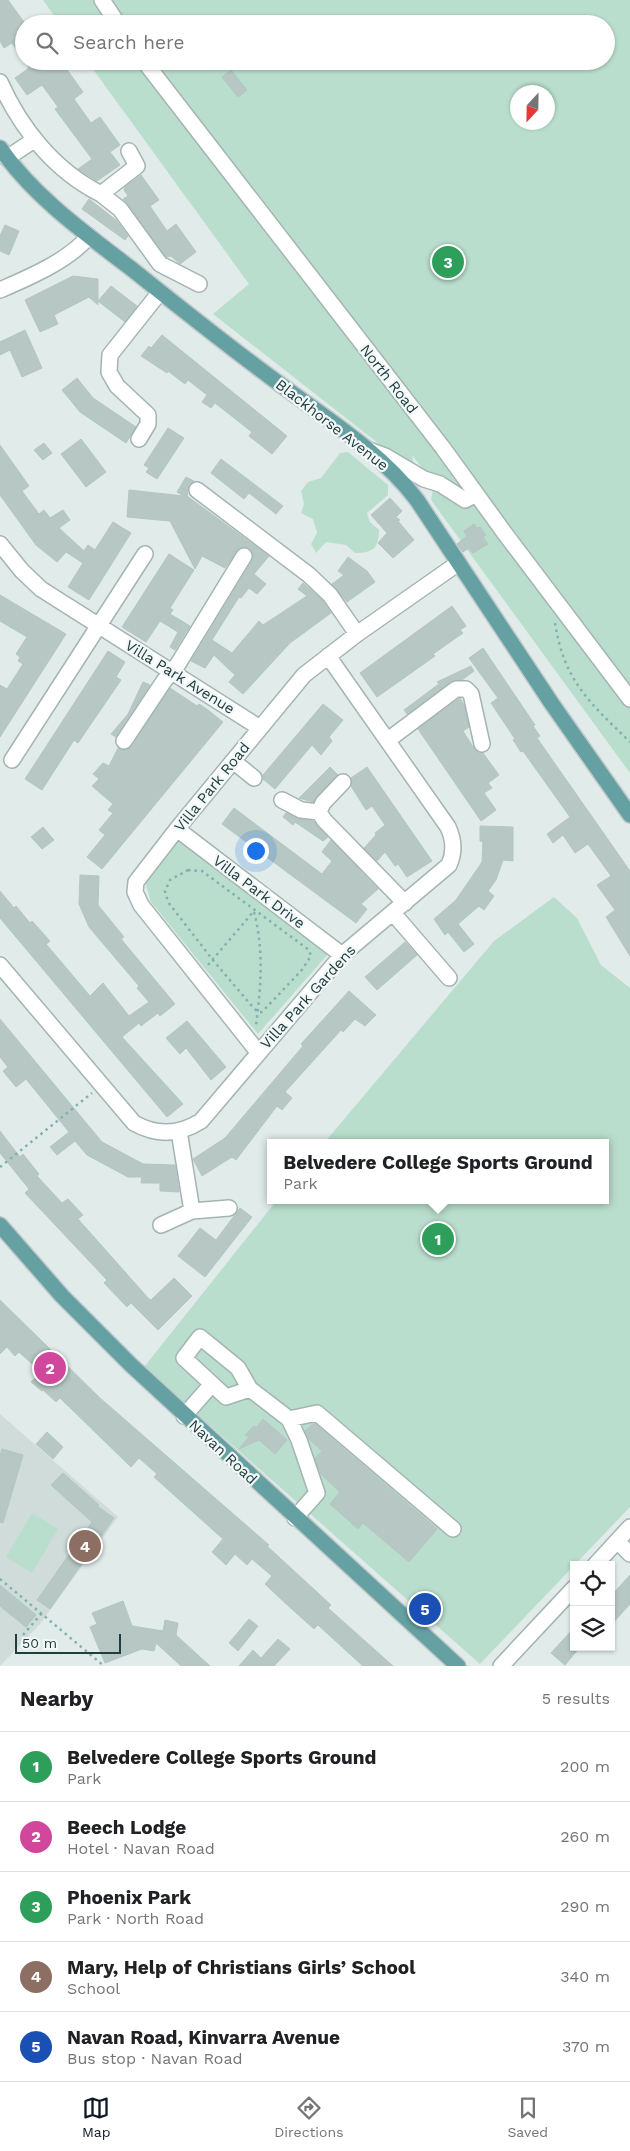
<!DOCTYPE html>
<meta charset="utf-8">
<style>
:root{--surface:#fff;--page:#f6f6f6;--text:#202124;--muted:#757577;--line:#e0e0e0;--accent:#111827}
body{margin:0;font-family:"Work Sans",sans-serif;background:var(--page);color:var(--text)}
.controls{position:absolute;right:15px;bottom:15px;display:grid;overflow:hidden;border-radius:0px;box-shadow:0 1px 4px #0004}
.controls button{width:45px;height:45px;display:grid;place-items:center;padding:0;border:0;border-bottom:1px solid var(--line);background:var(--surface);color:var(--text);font:25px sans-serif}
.compass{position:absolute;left:510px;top:85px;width:45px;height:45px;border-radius:50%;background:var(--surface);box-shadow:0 1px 4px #0004;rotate:202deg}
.scale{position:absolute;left:15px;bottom:12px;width:106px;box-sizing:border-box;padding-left:5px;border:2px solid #213d3d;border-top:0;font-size:14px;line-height:18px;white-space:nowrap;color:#213d3d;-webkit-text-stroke:4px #f2f8f7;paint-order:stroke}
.you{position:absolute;left:255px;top:850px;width:18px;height:18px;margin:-12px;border:4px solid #fff;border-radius:50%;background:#1a73e8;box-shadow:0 0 0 8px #1a73e833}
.badge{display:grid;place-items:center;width:32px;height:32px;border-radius:50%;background:var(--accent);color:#fff;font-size:16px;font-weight:700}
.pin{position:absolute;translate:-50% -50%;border:2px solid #fff;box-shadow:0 1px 5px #0006}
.popup{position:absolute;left:267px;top:1139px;width:342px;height:65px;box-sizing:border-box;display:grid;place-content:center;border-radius:0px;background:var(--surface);filter:drop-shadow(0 1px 4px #0005);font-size:16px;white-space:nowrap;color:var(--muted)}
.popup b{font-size:19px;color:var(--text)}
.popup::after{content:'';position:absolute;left:50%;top:100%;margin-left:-10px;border:10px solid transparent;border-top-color:var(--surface)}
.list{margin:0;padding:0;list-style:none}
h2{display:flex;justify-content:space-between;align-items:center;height:65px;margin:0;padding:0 20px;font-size:21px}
h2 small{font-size:16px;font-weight:400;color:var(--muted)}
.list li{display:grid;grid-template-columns:32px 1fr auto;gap:15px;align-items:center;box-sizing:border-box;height:70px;padding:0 20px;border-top:1px solid var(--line)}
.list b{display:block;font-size:19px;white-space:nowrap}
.list p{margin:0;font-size:16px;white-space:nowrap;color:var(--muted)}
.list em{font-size:16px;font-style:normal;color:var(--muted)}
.icon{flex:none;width:28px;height:28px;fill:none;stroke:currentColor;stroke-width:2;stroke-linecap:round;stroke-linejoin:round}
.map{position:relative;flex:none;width:630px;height:1666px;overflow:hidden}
.search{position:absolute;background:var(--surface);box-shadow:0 1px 4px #0004;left:15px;right:15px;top:15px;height:55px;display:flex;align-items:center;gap:12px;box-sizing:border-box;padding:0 18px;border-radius:28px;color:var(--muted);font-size:19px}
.sheet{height:415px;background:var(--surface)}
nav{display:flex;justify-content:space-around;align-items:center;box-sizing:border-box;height:70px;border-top:1px solid var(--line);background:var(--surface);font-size:14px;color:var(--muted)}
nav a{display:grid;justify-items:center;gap:2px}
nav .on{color:var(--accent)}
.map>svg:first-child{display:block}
.built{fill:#cfdcda}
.green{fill:#badecd;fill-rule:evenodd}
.building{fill:#b6c7c4;stroke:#b3c6c3}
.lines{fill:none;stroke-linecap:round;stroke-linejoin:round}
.minor-casing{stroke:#a4b4b3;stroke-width:18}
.major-casing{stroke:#c1c9c9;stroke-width:18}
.path{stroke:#81b0ae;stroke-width:2.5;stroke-dasharray:2.5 4;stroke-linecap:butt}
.minor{stroke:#fff;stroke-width:15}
.major{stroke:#65a1a2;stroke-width:15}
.labels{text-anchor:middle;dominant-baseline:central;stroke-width:4.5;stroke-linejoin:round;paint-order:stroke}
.street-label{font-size:15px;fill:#213d3d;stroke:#f2f8f7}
</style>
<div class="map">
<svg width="630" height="1666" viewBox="0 0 630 1666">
<rect width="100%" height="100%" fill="#e1ecea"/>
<path class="built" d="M0 1414 118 1517 40 1624 0 1666Z"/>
<path class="green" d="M43 0H630V773L431 500 434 483 412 455 414 466 399 464 379 444 213 314 249 284 87 61H606V24H60ZM518 92H548V122H518Z
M348 452 388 485V495L367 513 370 522 379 530C379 549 372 553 355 553L346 545 326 542 316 553 311 544 317 533 313 519 301 513 304 504 301 491 308 482 321 478 340 453Z
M180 837 329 953 258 1034 151 902 145 882Z
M554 897 577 918 601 965 630 988V1507L480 1664 144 1367 277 1200H606V1143H324L494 941Z
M32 1513 58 1529 32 1573 6 1557Z"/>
<path class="building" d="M0 0H8L24 22V60L12 43 4 48 0 41Z
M25 61H48L54 70 63 64 83 92 74 99 91 123 100 117 120 145 110 152 120 165 97 181 78 169 92 159 55 109 58 107 42 85 27 95 15 78 29 68Z
M231 70 247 90 238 97 222 77Z
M141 175 159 200 150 206 167 231 176 224 196 252 180 264 171 256 166 257 123 199 128 196 124 190 125 187Z
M89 199 116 220 128 236 125 240 82 209Z
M5 225 19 231 9 255 0 251V236Z
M73 276 98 279V305L89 297 54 315 58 324 40 332 25 300Z
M111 286 137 306 125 322 98 301Z
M25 330 42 368 22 377 10 350 0 355V342Z
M162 335 287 436 272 454 249 436 252 432 215 403 211 408 202 402 207 395 188 380 185 384 168 371 167 373 141 356 149 346 151 348Z
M77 378 93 398 136 427 126 443 80 412 62 390Z
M168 428 184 438 157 479 146 472 149 468 144 465Z
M81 439 106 472 86 487 61 454Z
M44 443 52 453 43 460 34 450Z
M0 445 29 486 22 491 39 514 44 510 50 518 63 510 70 520 59 528 84 551 88 545 95 550 113 522 131 533 89 600 68 587 83 563 66 552 57 562 36 545 0 495Z
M221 459 283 506 276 514 249 493 244 499 211 473Z
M186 477 194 481 189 485 187 496 269 556 254 574 266 584 257 594 249 588 241 598 239 597 212 640 232 653 259 621 263 625 307 596 298 589 303 583 323 601 331 613 290 643 243 694 229 682 235 675 214 655 205 668 191 661 252 561V551L245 547 239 548 225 568 202 556 195 569 170 521 127 517 129 490 184 496 177 492Z
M390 498 402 511 396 517 400 520 398 521 414 540 393 558 378 543 387 533 371 515Z
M474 524 477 528 480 527 486 535 483 537 488 544 473 553 469 548 463 552 457 544 467 536 464 531Z
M169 554 194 570 170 608 173 610 170 614 190 626 175 650 170 647 178 632 160 621 146 642 122 627Z
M348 557 367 571 375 582 347 602 332 584 344 575 338 571Z
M0 595 66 634 0 737V685L7 689 23 664 18 661 20 657 16 654 27 637 0 621Z
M452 606 466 626 460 630 463 633 433 654 435 656 377 697 360 673Z
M483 648 535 725 533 726 540 736 537 738 630 871V956L606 917 615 910 597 885 611 876 588 844 575 853 563 835 553 843 547 834 570 817 523 751 521 752 513 740 515 739 491 703 498 698 469 658Z
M108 651 125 662 116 677 121 680 78 743 74 740 42 790 25 779Z
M471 666 474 671 462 680 450 682 407 714 404 710 439 684 437 682Z
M143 682 150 685 116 737 111 734 128 714Z
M170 688 197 706 199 704 208 710 223 722 102 869 87 857 105 835 99 830 113 813 108 810 113 804 92 786 99 779 93 774 103 763 109 766 118 748 124 750 132 746Z
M460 698 464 705 469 727 463 731 475 750 483 753 499 775 488 783 492 788 484 793 496 810 481 821 418 729Z
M323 704 343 720 329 737 332 741 321 755 312 745 275 789 263 779V775Z
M330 767 338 775 313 802 299 798Z
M367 767 432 861 407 877 398 864 395 866 385 852 377 861 364 848 376 835 375 833 385 825 372 806 366 810 351 786V778Z
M234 808 322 874 332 861 322 852 331 840 378 889 361 904 367 909 356 923 222 824Z
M286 813 300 819 313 821 328 837 323 841 295 822 293 825 283 817Z
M480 826 513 827V861L503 860 496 880 488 891 494 896 484 910 479 906 458 924 474 944 464 952 448 932 445 935 434 919 456 900 482 862 483 842 480 841Z
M43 827 54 840 42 849 31 837Z
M80 875 99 876 98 905 124 937 121 939 175 1004 160 1016 158 1013 141 1026 139 1023 122 1037 183 1104 167 1117 0 918V891L14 908 16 906 30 923 32 921 50 941 46 944 90 996 103 983 129 1016 149 1002 137 988 139 986 89 927 79 904Z
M405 942 417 955 377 990 365 977Z
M349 991 376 1015 365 1026 355 1019 343 1032 341 1030 285 1092 292 1098 282 1110 277 1106 236 1160 232 1157 202 1176 193 1159 225 1138 303 1046 301 1044Z
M0 1019 102 1142 143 1164 175 1165 179 1192 160 1191V1183H141L142 1177H128L87 1155 75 1141 57 1155 50 1147 69 1132 26 1079 16 1087 3 1071 8 1067 0 1057Z
M187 1021 226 1067 211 1080 186 1048 180 1054 166 1038Z
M0 1131 20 1157 23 1154 39 1174 37 1176 62 1203 68 1199 83 1215 78 1219 149 1299 151 1300 174 1278 192 1296 158 1330 131 1303 127 1307 104 1283 107 1280 25 1193 29 1189 0 1153Z
M240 1208 252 1217 205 1277 178 1256 200 1228 216 1240Z
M0 1300 100 1398 269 1545 267 1546 331 1605 328 1608 393 1666H363L318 1625 314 1629 284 1602 265 1584 272 1576 252 1559 247 1565 235 1554 226 1565 212 1552 223 1539 154 1477 157 1474 139 1458 131 1467 60 1398 56 1402 43 1390 42 1391 31 1382 41 1372 19 1352 15 1356 7 1347 0 1354Z
M263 1419 287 1440 275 1454 259 1440 239 1449 249 1437 245 1435 254 1426 257 1427Z
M314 1423 437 1529 409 1562 363 1523 358 1529 330 1504 340 1492 321 1474 315 1458 322 1451 308 1438 305 1431Z
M47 1432 63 1447 53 1459 36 1444Z
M2 1449 23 1455 3 1523 0 1522V1456Z
M63 1473 99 1505 97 1506 114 1518 50 1609 37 1600 92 1522 51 1485Z
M630 1575V1604L611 1625V1596Z
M0 1585 36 1615 26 1627 0 1606Z
M123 1601 132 1626 163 1631 165 1620 178 1623 176 1635 210 1666H181L156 1643 154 1651 142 1649 105 1663 90 1627 97 1624 92 1613Z
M249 1619 258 1626 238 1651 229 1643Z
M574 1628V1647H580L565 1665 551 1653Z
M278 1639 290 1649 274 1666H239L253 1650 261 1658Z"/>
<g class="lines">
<g class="minor-casing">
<path id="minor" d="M102 0 118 24
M144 61 443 448 506 535 630 699
M0 82C21 129 55 171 101 194L137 166 129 151
M7 158 34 140
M101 194 120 209 160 264 199 284
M0 290C28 278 70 260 89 236
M139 439 148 424V415L117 386 109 372 110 355 160 292
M369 450 385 456 424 479 440 484 465 500 476 494
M197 490 309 575 330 595 357 634
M0 544 22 571 41 589 260 728
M388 740 456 689H466L471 694 482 744
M124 741 164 681 178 664 244 556
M12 760 145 554
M233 761 254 778
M282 800 301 810 319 812 324 820 405 903
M319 812 323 803 343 782
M177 829 342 955
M393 913 449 978
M0 965 134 1123C157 1136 179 1135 201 1121L342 955 449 865C455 852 454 840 448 827L328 656
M258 1052 141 905 135 892 136 882 177 829 304 675 357 634 457 564
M179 1131 192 1211
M161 1225 192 1211 229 1208
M212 1384 226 1397 250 1389 289 1419 299 1440 317 1493 295 1518
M184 1416 212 1384 184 1358 200 1337 238 1368 250 1389
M289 1419 317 1413 453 1529
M618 1542 630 1554
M595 1565 630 1527
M501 1666 574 1588"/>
</g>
<g class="major-casing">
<path id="major" d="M0 148C34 197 86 234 133 270 184 311 235 352 288 390 333 423 383 455 417 500L552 704 630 815
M0 1225 62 1296 131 1365 458 1666"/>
</g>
<path class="path" d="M555 623C564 681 590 703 630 742
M188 870 202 871 309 950 311 956 301 971 262 1012H258L251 1005 212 959 168 902 165 891 170 880Z
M254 912C264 950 261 987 256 1025
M208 965 254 911
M0 1167 92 1093
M0 1579 104 1666
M23 1635 42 1613"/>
<use href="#minor" class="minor"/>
<use href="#major" class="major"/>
</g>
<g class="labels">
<g class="street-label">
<text transform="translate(389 379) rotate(52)">North Road</text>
<text transform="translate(332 425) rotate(38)">Blackhorse Avenue</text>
<text transform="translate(180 677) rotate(32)">Villa Park Avenue</text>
<text transform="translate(212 787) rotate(-51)">Villa Park Road</text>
<text transform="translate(259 892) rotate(37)">Villa Park Drive</text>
<text transform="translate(308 997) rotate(-48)">Villa Park Gardens</text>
<text transform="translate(223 1452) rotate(43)">Navan Road</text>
</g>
</g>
</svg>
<div class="controls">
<button><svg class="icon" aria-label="locate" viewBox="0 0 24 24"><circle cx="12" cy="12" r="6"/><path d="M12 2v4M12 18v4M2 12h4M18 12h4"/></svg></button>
<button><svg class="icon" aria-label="layers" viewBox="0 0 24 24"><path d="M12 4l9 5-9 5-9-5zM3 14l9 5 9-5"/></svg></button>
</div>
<svg class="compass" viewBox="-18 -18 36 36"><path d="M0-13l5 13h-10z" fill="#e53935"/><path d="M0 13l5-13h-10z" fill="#757577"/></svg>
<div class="scale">50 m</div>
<div class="you"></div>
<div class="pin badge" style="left:438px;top:1239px;background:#2e9e5b">1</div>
<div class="popup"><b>Belvedere College Sports Ground</b>Park</div>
<div class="pin badge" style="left:50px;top:1368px;background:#d1479c">2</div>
<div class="pin badge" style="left:448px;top:262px;background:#2e9e5b">3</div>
<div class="pin badge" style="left:85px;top:1546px;background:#8d6e63">4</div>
<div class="pin badge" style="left:425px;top:1609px;background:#1a4fb4">5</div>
<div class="search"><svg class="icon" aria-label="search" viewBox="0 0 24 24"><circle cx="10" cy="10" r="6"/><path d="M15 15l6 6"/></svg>Search here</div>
</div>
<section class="sheet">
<h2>Nearby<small>5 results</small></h2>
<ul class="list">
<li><span class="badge" style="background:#2e9e5b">1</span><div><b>Belvedere College Sports Ground</b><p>Park</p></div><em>200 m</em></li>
<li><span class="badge" style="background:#d1479c">2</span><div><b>Beech Lodge</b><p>Hotel · Navan Road</p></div><em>260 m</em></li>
<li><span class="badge" style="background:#2e9e5b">3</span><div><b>Phoenix Park</b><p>Park · North Road</p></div><em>290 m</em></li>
<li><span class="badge" style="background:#8d6e63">4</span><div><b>Mary, Help of Christians Girls’ School</b><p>School</p></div><em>340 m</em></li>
<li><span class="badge" style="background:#1a4fb4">5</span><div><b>Navan Road, Kinvarra Avenue</b><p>Bus stop · Navan Road</p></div><em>370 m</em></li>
</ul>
</section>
<nav>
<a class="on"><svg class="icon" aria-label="map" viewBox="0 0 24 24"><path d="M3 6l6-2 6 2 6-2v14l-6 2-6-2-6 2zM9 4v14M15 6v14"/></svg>Map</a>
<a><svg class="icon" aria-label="directions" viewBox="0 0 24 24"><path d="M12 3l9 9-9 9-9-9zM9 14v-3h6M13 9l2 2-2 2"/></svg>Directions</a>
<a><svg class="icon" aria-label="saved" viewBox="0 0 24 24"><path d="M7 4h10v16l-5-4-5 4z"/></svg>Saved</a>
</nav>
